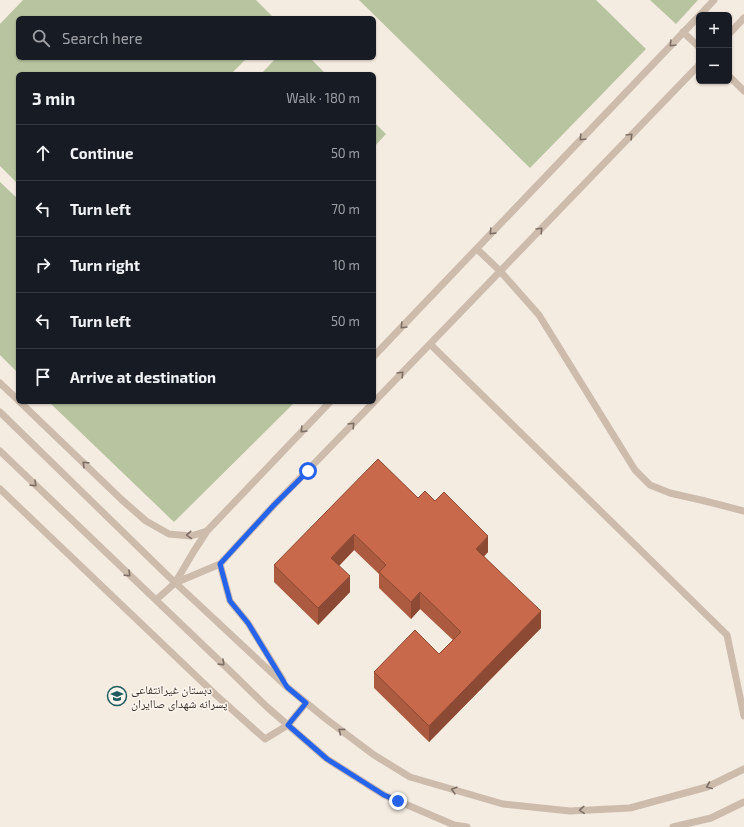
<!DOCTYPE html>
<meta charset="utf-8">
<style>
:root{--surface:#171b24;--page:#242831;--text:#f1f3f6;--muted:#9ea1a6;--line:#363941}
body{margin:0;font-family:"Exo 2","Noto Naskh Arabic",sans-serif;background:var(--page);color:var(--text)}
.controls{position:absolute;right:12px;top:12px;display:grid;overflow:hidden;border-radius:6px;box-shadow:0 1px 3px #0004}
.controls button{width:36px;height:36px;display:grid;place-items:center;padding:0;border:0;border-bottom:1px solid var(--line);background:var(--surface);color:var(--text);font:20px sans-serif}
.stop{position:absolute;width:12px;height:12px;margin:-9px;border:3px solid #2563eb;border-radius:50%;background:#fff}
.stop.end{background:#2563eb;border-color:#fff;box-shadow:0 1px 4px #0008}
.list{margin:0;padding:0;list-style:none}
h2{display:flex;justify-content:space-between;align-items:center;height:52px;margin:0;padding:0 16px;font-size:17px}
h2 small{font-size:13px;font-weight:400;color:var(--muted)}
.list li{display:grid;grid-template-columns:26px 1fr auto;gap:12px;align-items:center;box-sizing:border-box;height:56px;padding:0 16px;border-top:1px solid var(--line)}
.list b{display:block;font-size:15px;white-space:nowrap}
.list em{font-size:13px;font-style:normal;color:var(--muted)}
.icon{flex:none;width:22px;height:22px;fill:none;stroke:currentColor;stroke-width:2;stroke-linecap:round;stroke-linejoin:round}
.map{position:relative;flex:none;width:744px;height:827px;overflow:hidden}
.search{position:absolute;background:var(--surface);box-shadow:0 1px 3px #0004;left:16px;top:16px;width:360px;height:44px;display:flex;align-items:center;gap:10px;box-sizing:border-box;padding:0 14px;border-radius:6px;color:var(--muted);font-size:15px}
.panel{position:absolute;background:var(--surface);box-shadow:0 1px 3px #0004;left:16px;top:72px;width:360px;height:332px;border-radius:6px}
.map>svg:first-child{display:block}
.green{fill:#b8c4a0}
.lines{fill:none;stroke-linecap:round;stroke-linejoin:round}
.service{stroke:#cdbbac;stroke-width:7}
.wall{fill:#ac5a40}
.shaded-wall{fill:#8c4a34}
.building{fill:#c8694b;stroke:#8c4a34}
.oneway{stroke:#7d6f65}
.route{stroke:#2563eb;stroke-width:5}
.labels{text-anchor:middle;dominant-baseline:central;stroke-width:3;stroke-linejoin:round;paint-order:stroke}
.poi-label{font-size:12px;fill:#3b302b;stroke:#fbf5ee;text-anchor:start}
</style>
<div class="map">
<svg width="744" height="827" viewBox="0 0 744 827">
<rect width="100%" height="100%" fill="#f4ebe1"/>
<path class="green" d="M23 0H256L274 18H18V58H247L231 74H18V184L0 166V24Z
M359 0H596L646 49 530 168Z
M650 0H698L676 24Z
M276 58H310L326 74H261Z
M374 122 386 134 374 147Z
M0 182 18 199V373L0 355Z
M49 402H295L174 522Z"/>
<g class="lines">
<path class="service" d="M700 15 714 0
M683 32 699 47
M729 34 744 18
M729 76 744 91
M477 249 500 271 539 315 635 470 650 485 670 493 705 501 744 511
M430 344 727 635 744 716
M374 356 699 16
M0 383 18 400
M20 402 122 500 146 521 169 534 191 536 207 531 330 402
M374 402 699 65
M0 412 167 575 287 687 326 719 374 755 410 777 503 804 570 811 630 808 707 787 744 769
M0 451 227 668 267 707 327 759 384 795 454 825 467 827
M0 489 217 696 265 739 288 725 306 703
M175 583 220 564
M156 600 175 583 194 551 207 531
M283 680 248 623 230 601 220 564 274 505 374 402
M673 827 711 818 744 802"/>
</g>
<path class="wall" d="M418 498 488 552 484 556 541 628 429 742 374 688V672L439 654 453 640 420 609 411 619 379 588V574L354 550 339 566 350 592 318 625 274 582V565Z"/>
<path class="shaded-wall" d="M354 534V550L331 574V558Z
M488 536V552L476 565V549Z
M350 576V592L318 625V608Z
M420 592V609L411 619V602Z
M541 611V628L429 742V726Z"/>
<path class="building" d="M378 459 418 498 425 491 435 501 444 492 488 536 476 549 541 611 429 726 374 672 415 630 439 654 461 632 420 592 411 602 379 572 386 565 354 534 331 558 350 576 318 608 274 565Z"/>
<defs><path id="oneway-chevron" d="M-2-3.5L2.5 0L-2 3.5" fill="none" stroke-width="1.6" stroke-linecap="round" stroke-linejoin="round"/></defs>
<g class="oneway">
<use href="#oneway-chevron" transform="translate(672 44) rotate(134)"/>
<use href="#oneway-chevron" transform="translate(630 136) rotate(-46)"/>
<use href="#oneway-chevron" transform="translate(582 138) rotate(134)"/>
<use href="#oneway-chevron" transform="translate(540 230) rotate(-46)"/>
<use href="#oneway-chevron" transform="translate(492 232) rotate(134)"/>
<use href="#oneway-chevron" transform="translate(403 326) rotate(134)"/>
<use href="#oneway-chevron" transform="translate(401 374) rotate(-46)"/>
<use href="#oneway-chevron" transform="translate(352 425) rotate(-46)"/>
<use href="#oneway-chevron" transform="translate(303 430) rotate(134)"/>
<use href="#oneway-chevron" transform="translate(85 464) rotate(-136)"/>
<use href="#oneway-chevron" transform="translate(34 484) rotate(44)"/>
<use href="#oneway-chevron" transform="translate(189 535) rotate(176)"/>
<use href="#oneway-chevron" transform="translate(128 574) rotate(44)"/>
<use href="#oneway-chevron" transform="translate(222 663) rotate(44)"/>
<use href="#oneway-chevron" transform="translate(341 731) rotate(-143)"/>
<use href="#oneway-chevron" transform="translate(709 786) rotate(157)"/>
<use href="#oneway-chevron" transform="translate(454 790) rotate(-164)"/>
<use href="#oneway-chevron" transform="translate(582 810) rotate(177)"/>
</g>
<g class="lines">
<path class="route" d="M308 471 274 505 220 564 230 601 248 623 287 687 306 703 288 725 327 759 384 795 398 801"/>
</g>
<defs>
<g id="school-ring" transform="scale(1)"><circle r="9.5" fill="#fbf5ee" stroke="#1f5a5e" stroke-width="1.5"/><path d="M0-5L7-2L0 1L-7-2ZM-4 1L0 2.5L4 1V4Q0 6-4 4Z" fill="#1f5a5e"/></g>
</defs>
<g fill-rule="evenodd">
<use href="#school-ring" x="117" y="696"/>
</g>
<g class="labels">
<g class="poi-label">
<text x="131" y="689">دبستان غیرانتفاعی<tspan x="131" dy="14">پسرانه شهدای صاایران</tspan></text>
</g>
</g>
</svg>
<div class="controls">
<button>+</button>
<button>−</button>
</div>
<div class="stop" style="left:308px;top:471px"></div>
<div class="stop end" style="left:398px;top:801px"></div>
<div class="search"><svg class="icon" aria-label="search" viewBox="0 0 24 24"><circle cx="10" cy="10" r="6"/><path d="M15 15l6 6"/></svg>Search here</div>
<section class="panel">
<h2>3 min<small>Walk · 180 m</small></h2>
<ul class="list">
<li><svg class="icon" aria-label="ahead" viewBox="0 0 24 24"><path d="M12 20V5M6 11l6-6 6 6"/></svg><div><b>Continue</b></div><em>50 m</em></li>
<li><svg class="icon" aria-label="left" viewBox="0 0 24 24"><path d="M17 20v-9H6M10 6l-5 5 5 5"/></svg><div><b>Turn left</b></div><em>70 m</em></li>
<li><svg class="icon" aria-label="right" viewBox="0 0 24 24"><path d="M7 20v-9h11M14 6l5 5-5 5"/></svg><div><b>Turn right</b></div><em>10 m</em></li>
<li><svg class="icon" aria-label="left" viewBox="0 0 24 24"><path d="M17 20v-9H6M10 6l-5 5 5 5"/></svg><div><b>Turn left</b></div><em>50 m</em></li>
<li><svg class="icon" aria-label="arrive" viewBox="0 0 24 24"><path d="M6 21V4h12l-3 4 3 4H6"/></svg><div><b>Arrive at destination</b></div></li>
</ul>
</section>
</div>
